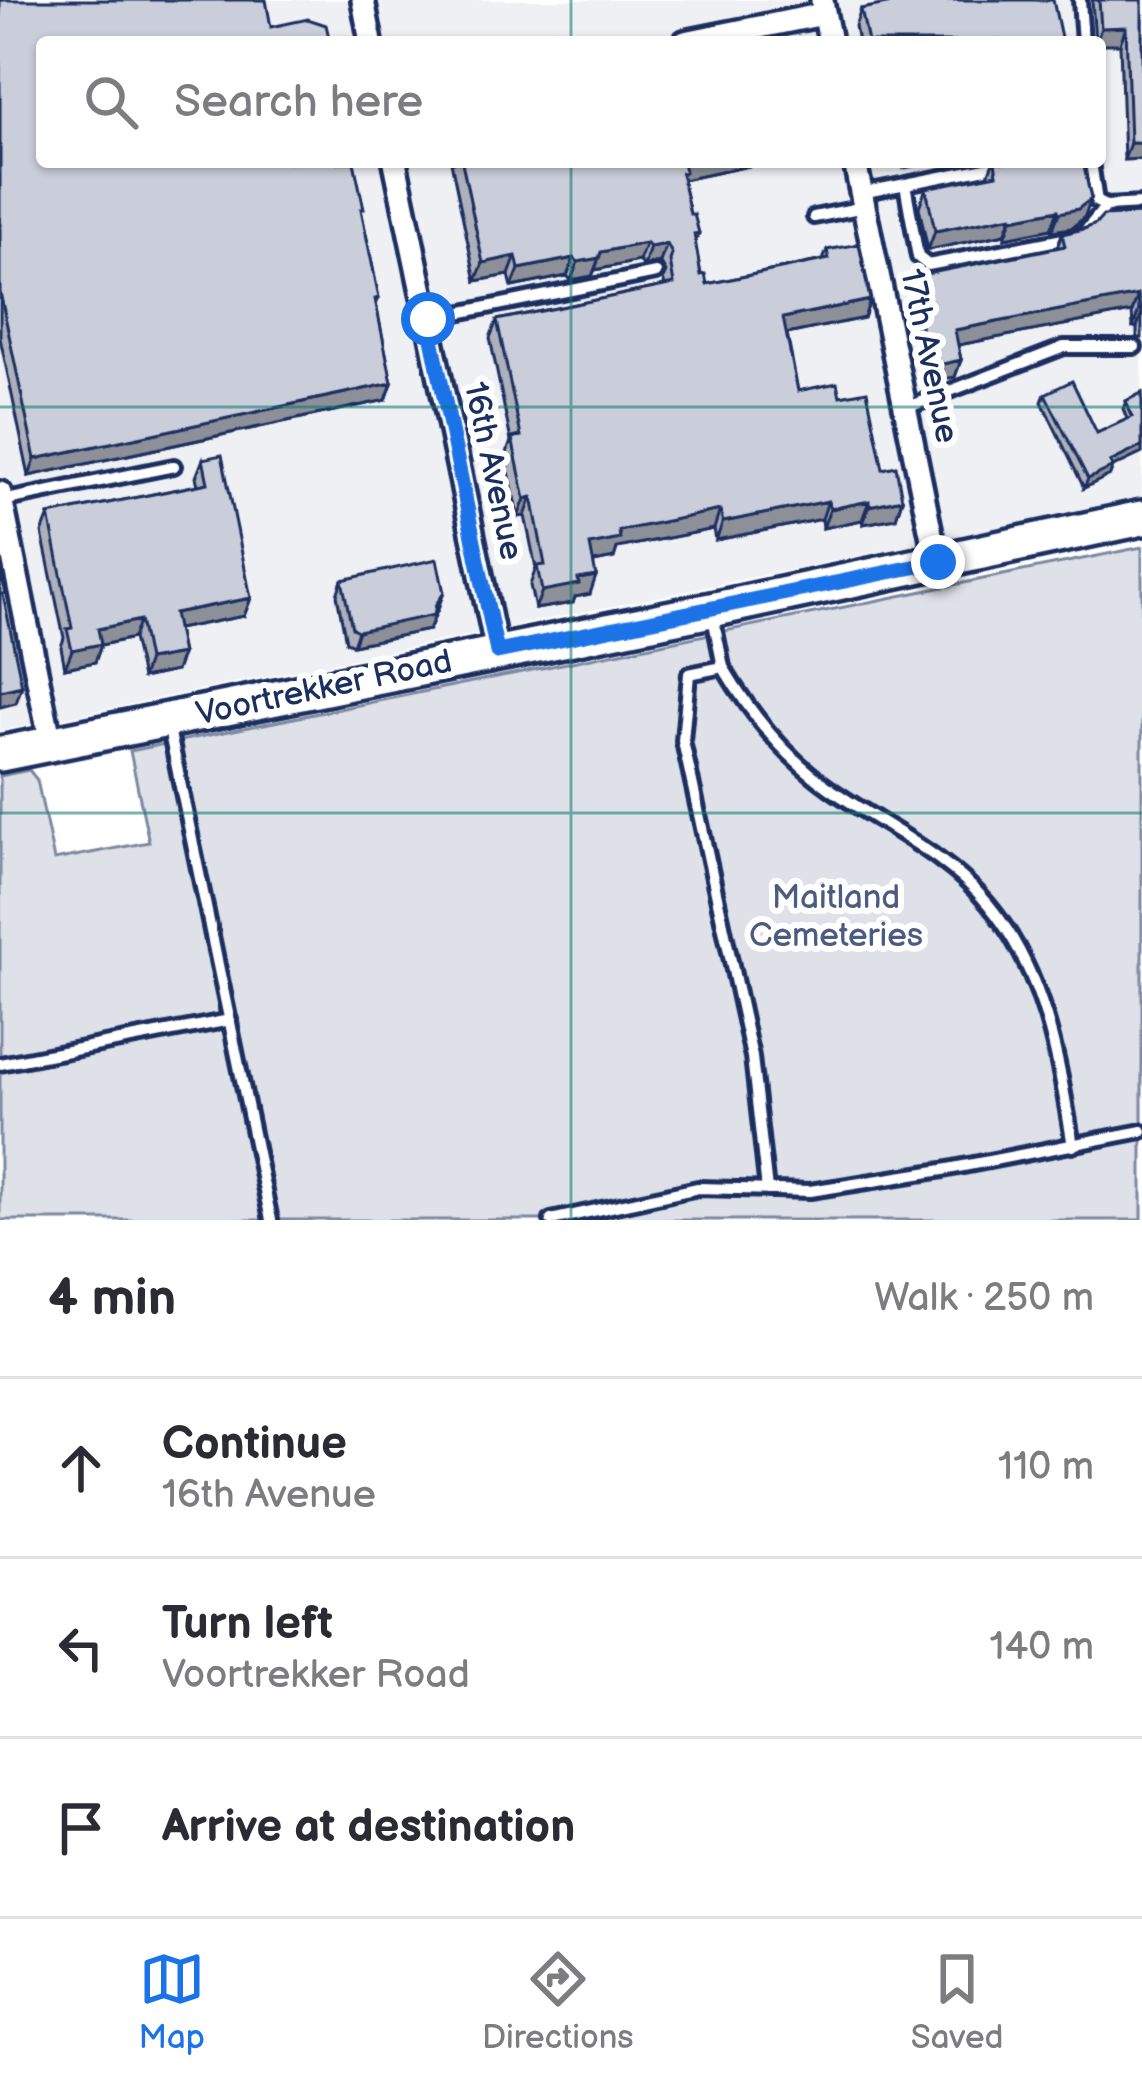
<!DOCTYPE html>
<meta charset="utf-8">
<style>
:root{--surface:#fff;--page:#f7f7f7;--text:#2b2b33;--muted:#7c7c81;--line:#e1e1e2;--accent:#1a73e8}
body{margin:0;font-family:"Balsamiq Sans",sans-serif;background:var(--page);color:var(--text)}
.stop{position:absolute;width:36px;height:36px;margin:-27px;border:9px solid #1a73e8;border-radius:50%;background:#fff}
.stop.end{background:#1a73e8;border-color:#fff;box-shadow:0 3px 12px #0008}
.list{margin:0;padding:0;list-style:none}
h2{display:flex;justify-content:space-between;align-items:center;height:156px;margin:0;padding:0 48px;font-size:51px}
h2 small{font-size:39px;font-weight:400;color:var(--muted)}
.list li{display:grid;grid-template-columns:78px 1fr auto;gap:36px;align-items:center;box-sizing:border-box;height:180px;padding:0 48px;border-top:3px solid var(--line)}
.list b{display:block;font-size:45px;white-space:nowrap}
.list p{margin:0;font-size:39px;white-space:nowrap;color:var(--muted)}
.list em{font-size:39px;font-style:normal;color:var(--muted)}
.icon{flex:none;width:66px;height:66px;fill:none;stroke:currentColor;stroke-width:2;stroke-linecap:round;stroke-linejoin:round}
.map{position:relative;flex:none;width:1142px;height:1220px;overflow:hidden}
.search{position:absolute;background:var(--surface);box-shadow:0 3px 9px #0004;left:36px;right:36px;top:36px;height:132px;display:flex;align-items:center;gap:30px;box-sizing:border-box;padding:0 42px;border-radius:12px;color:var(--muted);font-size:45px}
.sheet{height:696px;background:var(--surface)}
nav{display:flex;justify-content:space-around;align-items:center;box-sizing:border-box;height:168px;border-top:3px solid var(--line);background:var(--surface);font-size:33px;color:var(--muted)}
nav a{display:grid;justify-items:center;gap:6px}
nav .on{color:var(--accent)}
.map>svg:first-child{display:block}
.built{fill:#eff0f4;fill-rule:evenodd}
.green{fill:#dee1e7;stroke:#7c88a2;stroke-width:3}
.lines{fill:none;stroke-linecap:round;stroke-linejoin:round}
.lane-casing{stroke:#1b2f5e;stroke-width:20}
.street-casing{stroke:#1b2f5e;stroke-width:30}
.primary-casing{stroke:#1b2f5e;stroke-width:42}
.lane{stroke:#fff;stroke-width:10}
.street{stroke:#fff;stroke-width:21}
.primary{stroke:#fff;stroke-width:33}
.wall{fill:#aeb1bb;stroke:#1b2f5e;stroke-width:3}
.shaded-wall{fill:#8d9099;stroke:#1b2f5e;stroke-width:3}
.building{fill:#caceda;stroke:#1b2f5e;stroke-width:3}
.route{stroke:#1a73e8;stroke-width:15}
.grid{fill:none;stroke:#0f766e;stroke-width:3;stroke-opacity:0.55}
.labels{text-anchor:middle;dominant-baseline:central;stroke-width:12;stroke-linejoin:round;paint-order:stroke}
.street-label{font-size:33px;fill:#1b2f5e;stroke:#fff}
.park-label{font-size:33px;fill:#4c5c80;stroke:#fff}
</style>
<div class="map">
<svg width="1142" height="1220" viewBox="0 0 1142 1220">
<rect width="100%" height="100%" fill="#fff"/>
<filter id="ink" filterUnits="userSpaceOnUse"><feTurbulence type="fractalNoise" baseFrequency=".00833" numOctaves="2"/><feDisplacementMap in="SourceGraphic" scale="24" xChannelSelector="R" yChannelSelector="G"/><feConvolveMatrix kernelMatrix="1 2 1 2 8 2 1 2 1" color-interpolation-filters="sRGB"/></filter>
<g filter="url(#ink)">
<path class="built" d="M0 0H1142V498L0 731ZM42 42H1100V162H42Z"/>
<path class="green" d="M1142 547V1220H0V776L29 770 37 780 54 860 149 842 130 751Z"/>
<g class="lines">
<g class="lane-casing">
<path id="lane" d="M1080 0 1083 42
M1091 162 1097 202 1106 206 1142 204
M905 184 918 257 928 265 1074 237 1085 232 1106 206
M861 193 1016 162
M814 217 864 207
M428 319 656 273
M906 408 1064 347H1135
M2 501 174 466
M712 612 723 667 689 674 683 741 752 1057 767 1190
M723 667C752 716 785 757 832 790 885 827 946 854 988 904 1045 972 1059 1061 1073 1146
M168 724 271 1220
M0 1064 230 1020
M551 1220 698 1188 810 1191 943 1170 1142 1131"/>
</g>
<g class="street-casing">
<path id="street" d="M363 0 371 42
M822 1 830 42
M685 42 824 14
M395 162 497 652
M855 162 937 563
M0 493 51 744"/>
</g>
<g class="primary-casing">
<path id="primary" d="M0 754 711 610 1142 518"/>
</g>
<use href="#lane" class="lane"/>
<use href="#street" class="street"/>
<use href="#primary" class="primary"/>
</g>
<path class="wall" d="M0 0 271 27 362 214 379 298 376 305 392 383 386 400 29 476 0 338Z
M1092 0H1142V159L1124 160 1120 44 1095 42Z
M861 9 1062 42H858L855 26Z
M451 162H768L682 180 690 214 699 233 695 243 701 275 707 284 823 260 827 250 870 300 864 318 787 334 798 391 840 396 902 499 896 518 863 524 862 520 823 528 822 519 716 540 714 529 617 548 614 558 594 562 590 594 575 597 573 603 535 609 530 585 536 568 525 516 518 517 506 456 511 441 490 338 497 320 665 286 663 279 666 272 660 262 644 266 639 261 595 270 592 276 571 280 567 276 512 287 509 275 476 281Z
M993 162H1083L1091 199 1084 218 1071 228 1052 231 1051 229 1005 238V234L928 250 919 207 926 188 988 175Z
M1142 214V338H1137V327H1133L1132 312 958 345 961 360 955 377 923 384 911 323 918 306 915 291 921 275 1057 247 1062 234Z
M1142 393V453L1113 467 1110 475 1084 488 1042 402 1045 394 1097 433 1127 419 1123 409 1126 401Z
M203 459 251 598 244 616 177 629 182 654 176 671 142 678 133 638 101 645 95 662 65 668 61 647 64 638 42 533 49 515 198 485 196 477Z
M342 580 439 607 429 630 353 645 346 642 337 595Z"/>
<path class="shaded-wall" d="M1126 27 1120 44H1100V42H1096L1101 28Z
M1130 143H1142V159L1124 160Z
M683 162H768L682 180 678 190Z
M906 162H934L904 168Z
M1091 199 1084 218 1071 228 1052 231 1059 213Z
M1058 210 1051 229 1005 238 1012 219Z
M1012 216 1005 234 928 250 935 231Z
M646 243 639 261 595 270 601 252Z
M667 244 660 262 644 266 650 247Z
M516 256 509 275 476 281 483 263Z
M574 258 567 276 512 287 519 269Z
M599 258 592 276 571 280 578 262Z
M1138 295 1132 312 948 347 955 330Z
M870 300 864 318 777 336 783 318Z
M1139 310H1142V313L1137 327H1133Z
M961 360 955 377 923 384 929 367Z
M392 383 386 400 29 476 35 459Z
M1142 446V453L1113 467 1110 475 1084 488 1088 479 1110 462Z
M532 497 525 516 518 517 525 499Z
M902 499 896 518 863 524 869 506Z
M828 501 822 519 716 540 723 522Z
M869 501 862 520 823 528 830 509Z
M720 510 714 529 617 548 614 558 584 564 590 545 619 531Z
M596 576 590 594 575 597 573 603 535 609 542 591 578 579Z
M444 593 429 630 353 645 358 631 436 604Z
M251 598 244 616 167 631 174 613Z
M140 620 133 638 101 645 95 662 65 668 72 650 98 629Z
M182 654 176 671 142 678 148 660Z
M22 686 16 703 0 707V691Z"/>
<path class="building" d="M0 0H266L271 27 308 19 326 25 330 42H42V162H354L364 209H361L379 298 375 299 392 383 35 459 0 292Z
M907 0H1053L1062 42H999V40L987 42H868L861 9Z
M1099 0H1142V143H1130L1126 27 1101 28Z
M462 162H685H683L685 172 681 173 690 214H694L699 233 694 234 701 275 705 274 707 284 829 259 827 250 859 244 870 300 783 318 798 391 837 383 840 396 867 391 883 469 896 466 902 499 869 506V501L830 509 828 501 723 522 720 510 619 531 620 539 590 545 596 576 578 579 579 584 542 591 537 566 545 565 532 497 525 499 512 438 521 436 497 320 674 284 670 261 672 254 667 244 650 247 646 243 601 252 599 258 578 262 574 258 519 269 516 256 483 263Z
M995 162H1083L1091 199 1078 209 1059 213 1058 210 1012 219V216L935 231 926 188 997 174Z
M1142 214V310H1139L1138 295 955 330 961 360 929 367 917 306 927 304 921 275 1065 246 1062 234 1084 229 1096 224 1103 216Z
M1072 381 1097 433 1132 417 1126 401 1142 393V446L1110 462 1113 467 1088 479 1045 394Z
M222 455 251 598 174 613 182 654 148 660 140 620 98 629 101 644 72 650 67 629 72 628 49 515 208 483 203 459Z
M437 559 444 593 436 604 434 615 358 631 352 628 342 580Z
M0 571 6 593 3 594 22 686 0 691Z"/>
</g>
<g class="lines" filter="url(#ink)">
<path class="route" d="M428 319 497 652 938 562"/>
</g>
<path class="grid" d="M571 0V42M571 162V1220M0 407H1142M0 813H1142"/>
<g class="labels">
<g class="street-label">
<text transform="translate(929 356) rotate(78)">17th Avenue</text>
<text transform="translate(493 471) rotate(78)">16th Avenue</text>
<text transform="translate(324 688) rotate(-12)">Voortrekker Road</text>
</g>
<g class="park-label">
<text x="836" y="898">Maitland<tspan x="836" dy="38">Cemeteries</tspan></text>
</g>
</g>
</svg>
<div class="stop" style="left:428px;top:319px"></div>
<div class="stop end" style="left:938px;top:562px"></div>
<div class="search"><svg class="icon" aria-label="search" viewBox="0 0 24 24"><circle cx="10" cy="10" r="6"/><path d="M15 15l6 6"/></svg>Search here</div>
</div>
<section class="sheet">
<h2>4 min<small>Walk · 250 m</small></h2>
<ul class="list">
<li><svg class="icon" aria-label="ahead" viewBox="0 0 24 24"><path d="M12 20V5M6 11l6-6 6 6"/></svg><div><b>Continue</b><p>16th Avenue</p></div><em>110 m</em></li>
<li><svg class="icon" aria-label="left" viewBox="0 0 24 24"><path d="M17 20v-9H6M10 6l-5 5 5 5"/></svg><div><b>Turn left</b><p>Voortrekker Road</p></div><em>140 m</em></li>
<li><svg class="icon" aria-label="arrive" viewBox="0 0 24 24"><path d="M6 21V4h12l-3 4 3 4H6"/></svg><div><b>Arrive at destination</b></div></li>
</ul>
</section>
<nav>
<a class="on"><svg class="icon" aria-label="map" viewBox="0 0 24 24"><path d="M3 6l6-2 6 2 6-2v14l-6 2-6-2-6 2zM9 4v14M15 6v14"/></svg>Map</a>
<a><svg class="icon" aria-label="directions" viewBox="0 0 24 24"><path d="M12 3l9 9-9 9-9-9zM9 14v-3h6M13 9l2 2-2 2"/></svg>Directions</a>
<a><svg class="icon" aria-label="saved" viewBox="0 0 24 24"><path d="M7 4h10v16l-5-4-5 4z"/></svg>Saved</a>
</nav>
